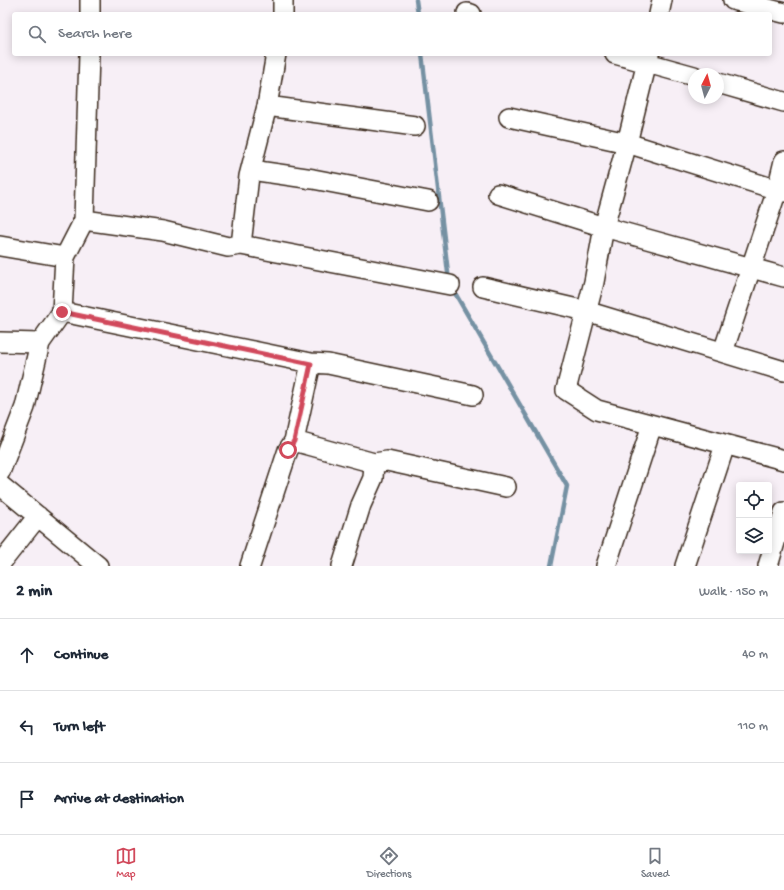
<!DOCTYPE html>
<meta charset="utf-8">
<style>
:root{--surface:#fff;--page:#f6f6f7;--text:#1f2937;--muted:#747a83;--line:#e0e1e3;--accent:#d1495b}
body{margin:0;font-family:"Gochi Hand",sans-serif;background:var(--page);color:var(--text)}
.controls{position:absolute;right:12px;bottom:12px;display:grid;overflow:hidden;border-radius:4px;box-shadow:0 2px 10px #0003}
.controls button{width:36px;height:36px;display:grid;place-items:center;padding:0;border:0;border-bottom:1px solid var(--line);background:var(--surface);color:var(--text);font:20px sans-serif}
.compass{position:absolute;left:688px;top:68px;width:36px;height:36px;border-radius:50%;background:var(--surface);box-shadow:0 2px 10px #0003;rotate:6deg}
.stop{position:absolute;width:12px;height:12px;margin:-9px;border:3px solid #d1495b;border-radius:50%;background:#fff}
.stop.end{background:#d1495b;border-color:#fff;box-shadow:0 1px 4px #0008}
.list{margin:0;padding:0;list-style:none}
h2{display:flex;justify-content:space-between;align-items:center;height:52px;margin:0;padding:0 16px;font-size:17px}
h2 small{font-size:13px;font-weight:400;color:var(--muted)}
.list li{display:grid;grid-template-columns:26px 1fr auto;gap:12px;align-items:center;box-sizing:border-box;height:72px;padding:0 16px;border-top:1px solid var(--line)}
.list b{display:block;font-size:15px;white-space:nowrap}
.list em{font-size:13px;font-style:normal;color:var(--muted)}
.icon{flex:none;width:22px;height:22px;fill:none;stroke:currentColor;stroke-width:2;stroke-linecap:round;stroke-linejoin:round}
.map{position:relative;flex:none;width:784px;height:566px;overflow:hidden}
.search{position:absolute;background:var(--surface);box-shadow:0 2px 10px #0003;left:12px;right:12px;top:12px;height:44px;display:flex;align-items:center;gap:10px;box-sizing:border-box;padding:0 14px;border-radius:4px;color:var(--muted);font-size:15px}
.sheet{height:268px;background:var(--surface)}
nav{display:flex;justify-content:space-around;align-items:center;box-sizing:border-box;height:56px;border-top:1px solid var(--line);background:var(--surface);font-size:11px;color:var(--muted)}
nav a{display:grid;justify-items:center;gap:2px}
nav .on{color:var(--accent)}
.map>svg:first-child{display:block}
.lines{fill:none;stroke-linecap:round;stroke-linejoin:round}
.stream{stroke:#7591a3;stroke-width:4.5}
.minor-casing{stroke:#3b2a1e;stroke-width:22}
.minor{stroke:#fff;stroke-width:19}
.route{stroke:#d1495b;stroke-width:5}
</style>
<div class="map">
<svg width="784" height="566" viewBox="0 0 784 566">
<rect width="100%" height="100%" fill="#f7eff6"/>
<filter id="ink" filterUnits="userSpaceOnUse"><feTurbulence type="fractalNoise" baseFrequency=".025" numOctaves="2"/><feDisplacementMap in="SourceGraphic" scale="8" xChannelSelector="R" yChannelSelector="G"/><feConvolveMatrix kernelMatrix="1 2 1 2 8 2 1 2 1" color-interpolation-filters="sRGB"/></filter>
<g filter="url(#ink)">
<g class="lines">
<path class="stream" d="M416 0 418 14
M422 54 449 281
M452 288 567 486 551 566"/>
<g class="minor-casing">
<path id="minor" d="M90 0V14
M283 0V14
M733 0 784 13
M467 13 471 14
M659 14 662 0
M615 54 694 76
M649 54 627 143 604 227 594 282 566 390 597 410 784 460
M718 83 784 102
M267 106 415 126
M509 117 627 143 784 192
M251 170 313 179 428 201
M498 194 604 227 784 277
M84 220 163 231 228 247 241 245 450 285
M241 245 249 176 267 106 276 54
M0 246 65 257
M483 287 586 311 784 371
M62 312 311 363 328 364 473 395
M0 342 40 343 62 312 65 257 84 220 89 54
M723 352 777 190 784 161
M294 441 374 463 387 461 506 487
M0 472 25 407 40 343
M0 485 98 566
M0 564 38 516
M250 566 288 450 294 441 311 363
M342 566 361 505 373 478 374 463
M606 566 652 425
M685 566 725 445
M768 566 784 512"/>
</g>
<use href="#minor" class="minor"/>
</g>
</g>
<g class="lines" filter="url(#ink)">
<path class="route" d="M62 312 311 364 294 441 288 450"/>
</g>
</svg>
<div class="controls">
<button><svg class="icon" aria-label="locate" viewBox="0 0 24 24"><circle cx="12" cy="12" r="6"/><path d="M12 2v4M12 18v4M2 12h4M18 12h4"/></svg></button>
<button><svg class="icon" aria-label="layers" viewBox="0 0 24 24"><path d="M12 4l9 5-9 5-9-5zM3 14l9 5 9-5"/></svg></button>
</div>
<svg class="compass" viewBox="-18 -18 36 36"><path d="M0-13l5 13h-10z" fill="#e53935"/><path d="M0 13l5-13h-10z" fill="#747a83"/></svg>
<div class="stop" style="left:288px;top:450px"></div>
<div class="stop end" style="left:62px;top:312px"></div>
<div class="search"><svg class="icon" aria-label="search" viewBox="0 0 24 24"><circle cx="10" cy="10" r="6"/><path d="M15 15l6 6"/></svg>Search here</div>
</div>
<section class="sheet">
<h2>2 min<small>Walk · 150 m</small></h2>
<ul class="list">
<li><svg class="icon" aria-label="ahead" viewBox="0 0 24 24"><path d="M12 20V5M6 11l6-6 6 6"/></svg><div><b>Continue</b></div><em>40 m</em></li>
<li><svg class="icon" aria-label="left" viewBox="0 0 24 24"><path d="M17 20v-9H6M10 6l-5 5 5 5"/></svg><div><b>Turn left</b></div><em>110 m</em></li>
<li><svg class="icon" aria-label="arrive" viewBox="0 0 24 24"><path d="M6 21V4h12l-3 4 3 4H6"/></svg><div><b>Arrive at destination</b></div></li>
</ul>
</section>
<nav>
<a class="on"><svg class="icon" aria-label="map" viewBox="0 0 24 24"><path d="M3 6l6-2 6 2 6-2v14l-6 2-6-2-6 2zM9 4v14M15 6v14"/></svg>Map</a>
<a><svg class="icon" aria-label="directions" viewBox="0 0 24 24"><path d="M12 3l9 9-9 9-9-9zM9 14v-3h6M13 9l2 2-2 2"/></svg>Directions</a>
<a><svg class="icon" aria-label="saved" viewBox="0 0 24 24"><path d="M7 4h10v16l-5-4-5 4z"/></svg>Saved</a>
</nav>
